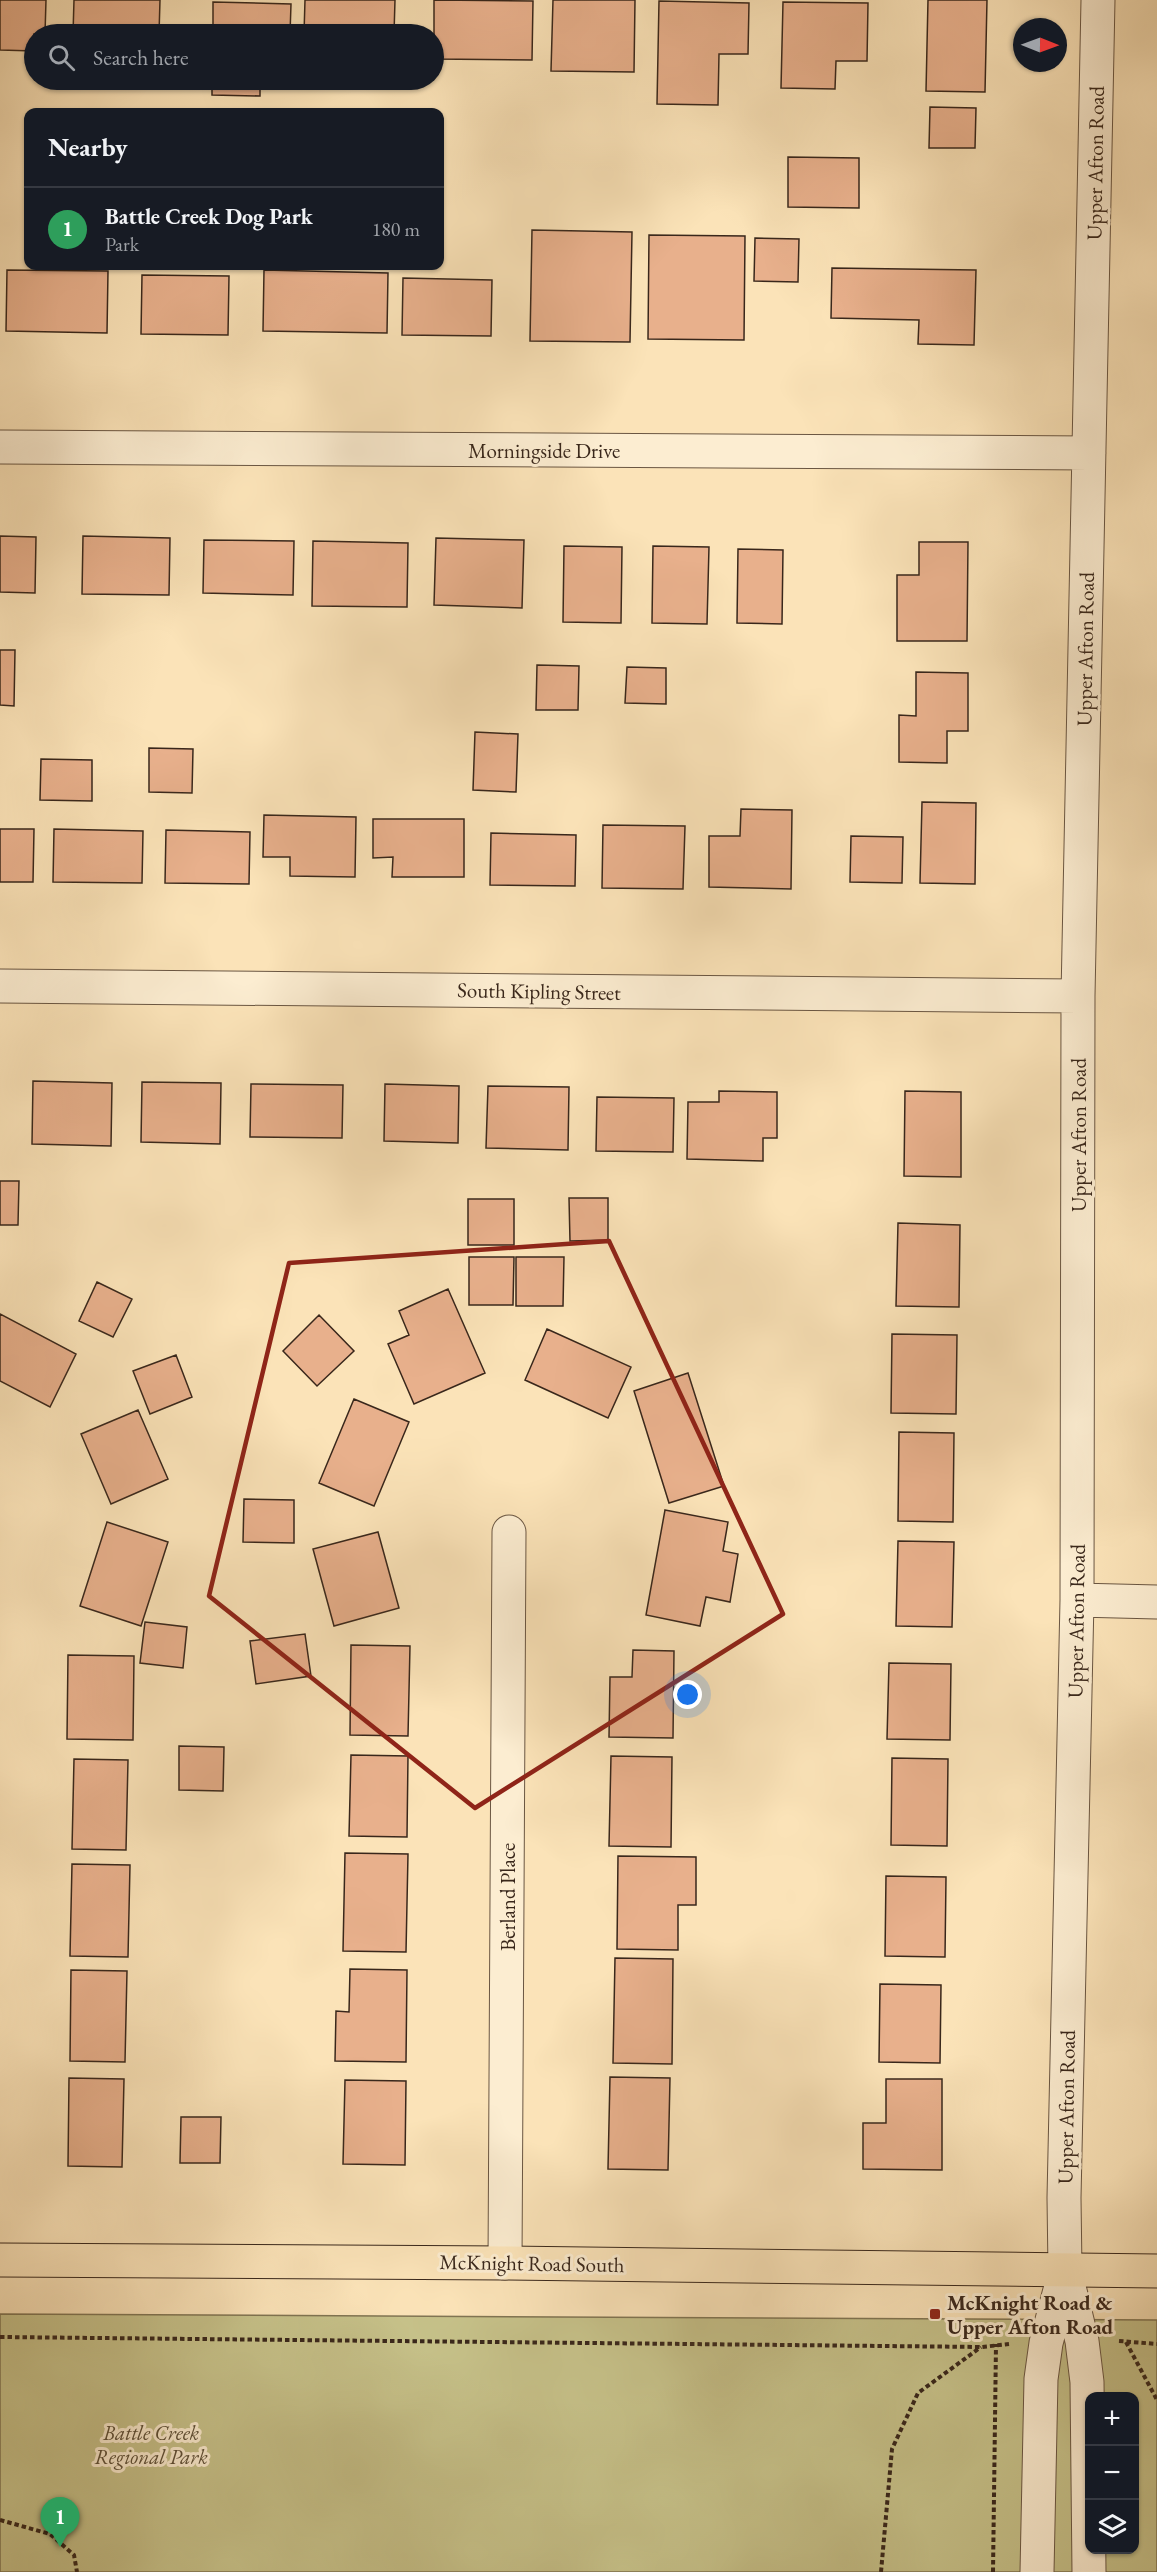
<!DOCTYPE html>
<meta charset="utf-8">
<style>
:root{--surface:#171b24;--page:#20242c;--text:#f1f3f6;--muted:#9ea1a6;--line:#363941;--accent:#c59692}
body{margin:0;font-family:"EB Garamond",serif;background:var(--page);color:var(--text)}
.controls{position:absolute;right:18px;bottom:18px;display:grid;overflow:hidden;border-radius:12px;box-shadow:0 2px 4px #0004}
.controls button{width:54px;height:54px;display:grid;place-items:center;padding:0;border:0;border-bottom:2px solid var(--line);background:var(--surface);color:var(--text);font:30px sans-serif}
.compass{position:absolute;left:1013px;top:18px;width:54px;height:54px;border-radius:50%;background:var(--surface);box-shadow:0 2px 4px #0004;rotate:91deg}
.you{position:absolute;left:688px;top:1695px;width:21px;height:21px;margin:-15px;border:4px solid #fff;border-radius:50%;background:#1a73e8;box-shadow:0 0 0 9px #1a73e833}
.badge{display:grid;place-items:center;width:39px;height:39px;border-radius:50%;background:var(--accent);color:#fff;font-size:20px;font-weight:700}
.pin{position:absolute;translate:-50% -50px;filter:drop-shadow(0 2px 3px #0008)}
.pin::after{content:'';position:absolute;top:32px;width:21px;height:18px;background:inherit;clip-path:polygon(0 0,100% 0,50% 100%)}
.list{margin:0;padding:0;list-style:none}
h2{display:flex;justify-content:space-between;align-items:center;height:78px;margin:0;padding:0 24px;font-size:26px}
h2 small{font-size:20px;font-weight:400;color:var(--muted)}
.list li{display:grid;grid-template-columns:39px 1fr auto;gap:18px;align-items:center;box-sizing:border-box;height:84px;padding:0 24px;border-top:2px solid var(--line)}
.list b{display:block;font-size:22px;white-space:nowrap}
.list p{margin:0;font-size:20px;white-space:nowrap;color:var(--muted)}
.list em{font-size:20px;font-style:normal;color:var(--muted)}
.icon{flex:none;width:33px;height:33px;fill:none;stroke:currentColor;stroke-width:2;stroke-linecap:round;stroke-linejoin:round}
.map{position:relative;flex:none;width:1157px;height:2572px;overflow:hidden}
.search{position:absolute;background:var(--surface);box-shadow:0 2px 4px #0004;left:24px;top:24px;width:420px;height:66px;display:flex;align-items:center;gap:15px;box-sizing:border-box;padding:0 21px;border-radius:33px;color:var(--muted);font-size:22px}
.panel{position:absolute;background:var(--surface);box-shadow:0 2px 4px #0004;left:24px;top:108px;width:420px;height:162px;border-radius:12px}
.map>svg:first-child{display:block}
.green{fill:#c6c189;stroke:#807452;stroke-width:1.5;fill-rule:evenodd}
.building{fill:#e8b08c;stroke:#39271b;stroke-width:1.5}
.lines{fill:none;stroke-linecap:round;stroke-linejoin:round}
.minor-casing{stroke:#6a5642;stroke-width:35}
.major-casing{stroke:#39271b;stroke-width:35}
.path{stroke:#39271b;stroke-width:4;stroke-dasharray:4.5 3;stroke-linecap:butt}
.minor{stroke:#fcedd1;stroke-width:33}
.major{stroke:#fbe3b8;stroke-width:33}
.marked{fill:none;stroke:#8f2418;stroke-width:4.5;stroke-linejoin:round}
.poi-dot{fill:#8f2418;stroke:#fcedd1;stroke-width:2}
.labels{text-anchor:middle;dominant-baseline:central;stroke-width:6;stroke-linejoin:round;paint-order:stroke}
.street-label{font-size:21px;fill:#39271b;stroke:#fcedd1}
.poi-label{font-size:21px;font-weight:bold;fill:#39271b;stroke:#fcedd1;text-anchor:start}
.park-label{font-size:21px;font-style:italic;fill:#5c4e36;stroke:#fcedd1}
</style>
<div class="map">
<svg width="1157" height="2572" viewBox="0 0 1157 2572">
<rect width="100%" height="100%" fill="#fbe3b8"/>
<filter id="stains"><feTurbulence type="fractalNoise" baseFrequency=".00333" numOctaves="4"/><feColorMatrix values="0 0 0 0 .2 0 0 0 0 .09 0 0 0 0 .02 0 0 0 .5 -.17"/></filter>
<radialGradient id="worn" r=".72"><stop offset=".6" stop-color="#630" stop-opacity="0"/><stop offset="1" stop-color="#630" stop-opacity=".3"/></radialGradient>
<path class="green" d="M0 2314 1157 2320V2572H0ZM1090 2396H1134V2550H1090Z"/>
<path class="building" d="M0 0H46L45 34H34V51L0 50Z
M74 0H160L159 34H73Z
M305 0H395L394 34H304Z
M434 0 533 1 532 60 434 59Z
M553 0H635L634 72 551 71Z
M928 0H987L985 92 926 91Z
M659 1 749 3 748 54H719L718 105 657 104Z
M213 2 291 4 290 34H213Z
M783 2 868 3 867 61H836L835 89 781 88Z
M212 80H260V96L212 95Z
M930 107 976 108 975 148H929Z
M788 157 859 158V208L788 207Z
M532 230 632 232 630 342 530 341Z
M649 235 745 236 744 340 648 339Z
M755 238 799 239 798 282 754 281Z
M832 268 976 270 974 345 918 344 919 320 831 318Z
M7 270 108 271 107 333 6 331Z
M264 270 388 273 387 333 263 331Z
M142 275 229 276 228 335 141 334Z
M403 278 492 280 491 336 402 335Z
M0 536 36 537 35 593 0 592Z
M83 536 170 538 169 595 82 594Z
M436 538 524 540 522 608 434 605Z
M204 540 294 541 293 595 203 593Z
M313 541 408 543 407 607 312 606Z
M919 542H968L967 641H897V575H919Z
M564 546 622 547 621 623 563 622Z
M653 546 709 547 707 624 652 623Z
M738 549 783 550 782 624 737 623Z
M0 650H15L14 706 0 705Z
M537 665 579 666 578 710H536Z
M627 667 666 668V704L625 703Z
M916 672 968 673V731H947V763L899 762V715L916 716Z
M475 732 518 734 516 792 473 790Z
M149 748 193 749 192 793 149 792Z
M41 759 92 760V801L40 800Z
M922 802 976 803 975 884 920 883Z
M741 809 792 810 791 889 709 887V836H740Z
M264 815 356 817 355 877 290 876V857H263Z
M373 819H464V877H392L393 857 373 858Z
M603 825 685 826 683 889 602 888Z
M0 829H34L33 882H0Z
M54 829 143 831 142 883 53 882Z
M166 830 250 832 249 884 165 883Z
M491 833 576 835 575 886 490 885Z
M851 836 903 837 902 883 850 882Z
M33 1081 112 1083 111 1146 32 1144Z
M142 1082 221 1083 220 1144 141 1142Z
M251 1084 343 1085 342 1138 250 1137Z
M385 1084 459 1086 458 1143 384 1141Z
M488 1086 569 1087 568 1150 486 1148Z
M719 1091 777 1092V1138H763V1161L687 1159 688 1102H719Z
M905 1091 961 1092V1177L904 1176Z
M597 1097 674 1098 673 1152 596 1151Z
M0 1181H19L18 1225H0Z
M569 1198H608V1240L570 1241Z
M468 1199H514V1245H468Z
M898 1223 960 1225 959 1307 896 1306Z
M469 1257H514L513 1305H469Z
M516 1257H564L563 1306H516Z
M97 1282 132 1299 113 1337 79 1321Z
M448 1289 485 1373 414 1404 388 1344 409 1335 399 1311Z
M0 1314 76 1354 50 1407 0 1381Z
M319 1315 354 1351 317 1386 283 1351Z
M547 1329 631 1367 608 1418 525 1380Z
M892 1334 957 1335 956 1414 891 1413Z
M176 1355 192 1397 150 1414 133 1371Z
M688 1373 724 1486 669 1503 634 1391Z
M354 1399 409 1422 374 1506 319 1483Z
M138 1410 168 1479 111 1504 81 1434Z
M899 1432 954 1433 953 1522 898 1521Z
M244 1499 294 1500V1543L243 1542Z
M665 1510 728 1522 723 1551 738 1554 730 1602 706 1597 700 1626 646 1615Z
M107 1522 168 1542 141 1626 80 1606Z
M378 1532 399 1608 334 1626 313 1549Z
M898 1541 954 1542 952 1627 896 1626Z
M145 1622 187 1627 183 1668 140 1663Z
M305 1634 311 1676 256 1684 250 1641Z
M351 1645 410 1646 408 1736 350 1735Z
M633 1650 674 1651 673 1738 609 1737 610 1677H632Z
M68 1655 134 1656 133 1740 67 1739Z
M889 1663 951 1664 950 1740 887 1739Z
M179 1746 224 1747 223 1791 179 1790Z
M351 1755 408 1756 407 1837 349 1836Z
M611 1756 672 1757 671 1847 609 1846Z
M892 1758 948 1759 947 1846 891 1845Z
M74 1759 128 1760 126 1850 72 1849Z
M345 1853 408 1854 406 1952 343 1951Z
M618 1856 696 1857V1905H678V1950L617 1949Z
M72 1864 130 1865 128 1957 70 1956Z
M886 1876 946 1877 945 1957 885 1956Z
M615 1958 673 1959 672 2064 613 2063Z
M350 1969 407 1970 406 2062 335 2061 336 2011 349 2012Z
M71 1970 127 1971 125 2062 70 2061Z
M880 1984 941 1985 940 2063 879 2062Z
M610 2077 670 2078 668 2170 608 2169Z
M69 2078 124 2079 122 2167 68 2166Z
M886 2079H942V2170L863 2169V2123H886Z
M345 2080 406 2081 405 2165 343 2164Z
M181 2117H221L220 2163H180Z"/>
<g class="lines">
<g class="minor-casing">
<path id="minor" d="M0 447 1089 453
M0 986 1078 996
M1077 1600 1157 1602
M505 2263 509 1532
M1037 2572 1041 2379 1046 2343 1064 2275
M1089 2572 1087 2382 1082 2341 1065 2270 1064 2198 1077 1600 1078 996 1098 0"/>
</g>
<g class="major-casing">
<path id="major" d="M0 2260 505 2263 1157 2271"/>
</g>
<path class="path" d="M0 2337 982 2347 1009 2344
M1119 2341 1157 2344
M1126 2342 1157 2400
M0 2520 50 2534 74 2555 77 2572
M881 2572 892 2449 918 2393 981 2347
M993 2572 996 2344"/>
<use href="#minor" class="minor"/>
<use href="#major" class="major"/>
</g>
<path class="marked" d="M609 1241 783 1614 475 1808 209 1596 289 1263Z"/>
<rect class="poi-dot" x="929" y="2308" width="12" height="12" rx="3"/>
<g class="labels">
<g class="street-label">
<text transform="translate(1095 163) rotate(-89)">Upper Afton Road</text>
<text x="544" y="450">Morningside Drive</text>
<text transform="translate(1085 649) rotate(-89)">Upper Afton Road</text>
<text transform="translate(539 991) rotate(1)">South Kipling Street</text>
<text transform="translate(1078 1135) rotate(-90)">Upper Afton Road</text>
<text transform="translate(1076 1621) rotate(-89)">Upper Afton Road</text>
<text transform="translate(507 1897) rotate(-90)">Berland Place</text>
<text transform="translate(1066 2107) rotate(-89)">Upper Afton Road</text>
<text transform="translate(532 2263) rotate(1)">McKnight Road South</text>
</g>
<g class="poi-label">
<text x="947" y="2302">McKnight Road &amp;<tspan x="947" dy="24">Upper Afton Road</tspan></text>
</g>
<g class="park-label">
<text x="151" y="2432">Battle Creek<tspan x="151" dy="24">Regional Park</tspan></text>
</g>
</g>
<rect width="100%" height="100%" filter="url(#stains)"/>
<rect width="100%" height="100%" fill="url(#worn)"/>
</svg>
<div class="controls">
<button>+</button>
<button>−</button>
<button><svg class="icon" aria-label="layers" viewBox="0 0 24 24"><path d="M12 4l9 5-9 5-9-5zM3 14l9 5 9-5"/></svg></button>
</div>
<svg class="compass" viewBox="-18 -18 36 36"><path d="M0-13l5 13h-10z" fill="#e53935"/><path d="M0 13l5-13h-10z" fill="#9ea1a6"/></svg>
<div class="you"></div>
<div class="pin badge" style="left:60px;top:2547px;background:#2e9e5b">1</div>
<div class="search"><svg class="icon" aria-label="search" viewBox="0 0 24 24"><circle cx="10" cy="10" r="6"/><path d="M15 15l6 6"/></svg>Search here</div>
<section class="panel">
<h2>Nearby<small></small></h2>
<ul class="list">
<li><span class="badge" style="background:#2e9e5b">1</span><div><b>Battle Creek Dog Park</b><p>Park</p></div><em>180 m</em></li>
</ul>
</section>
</div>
